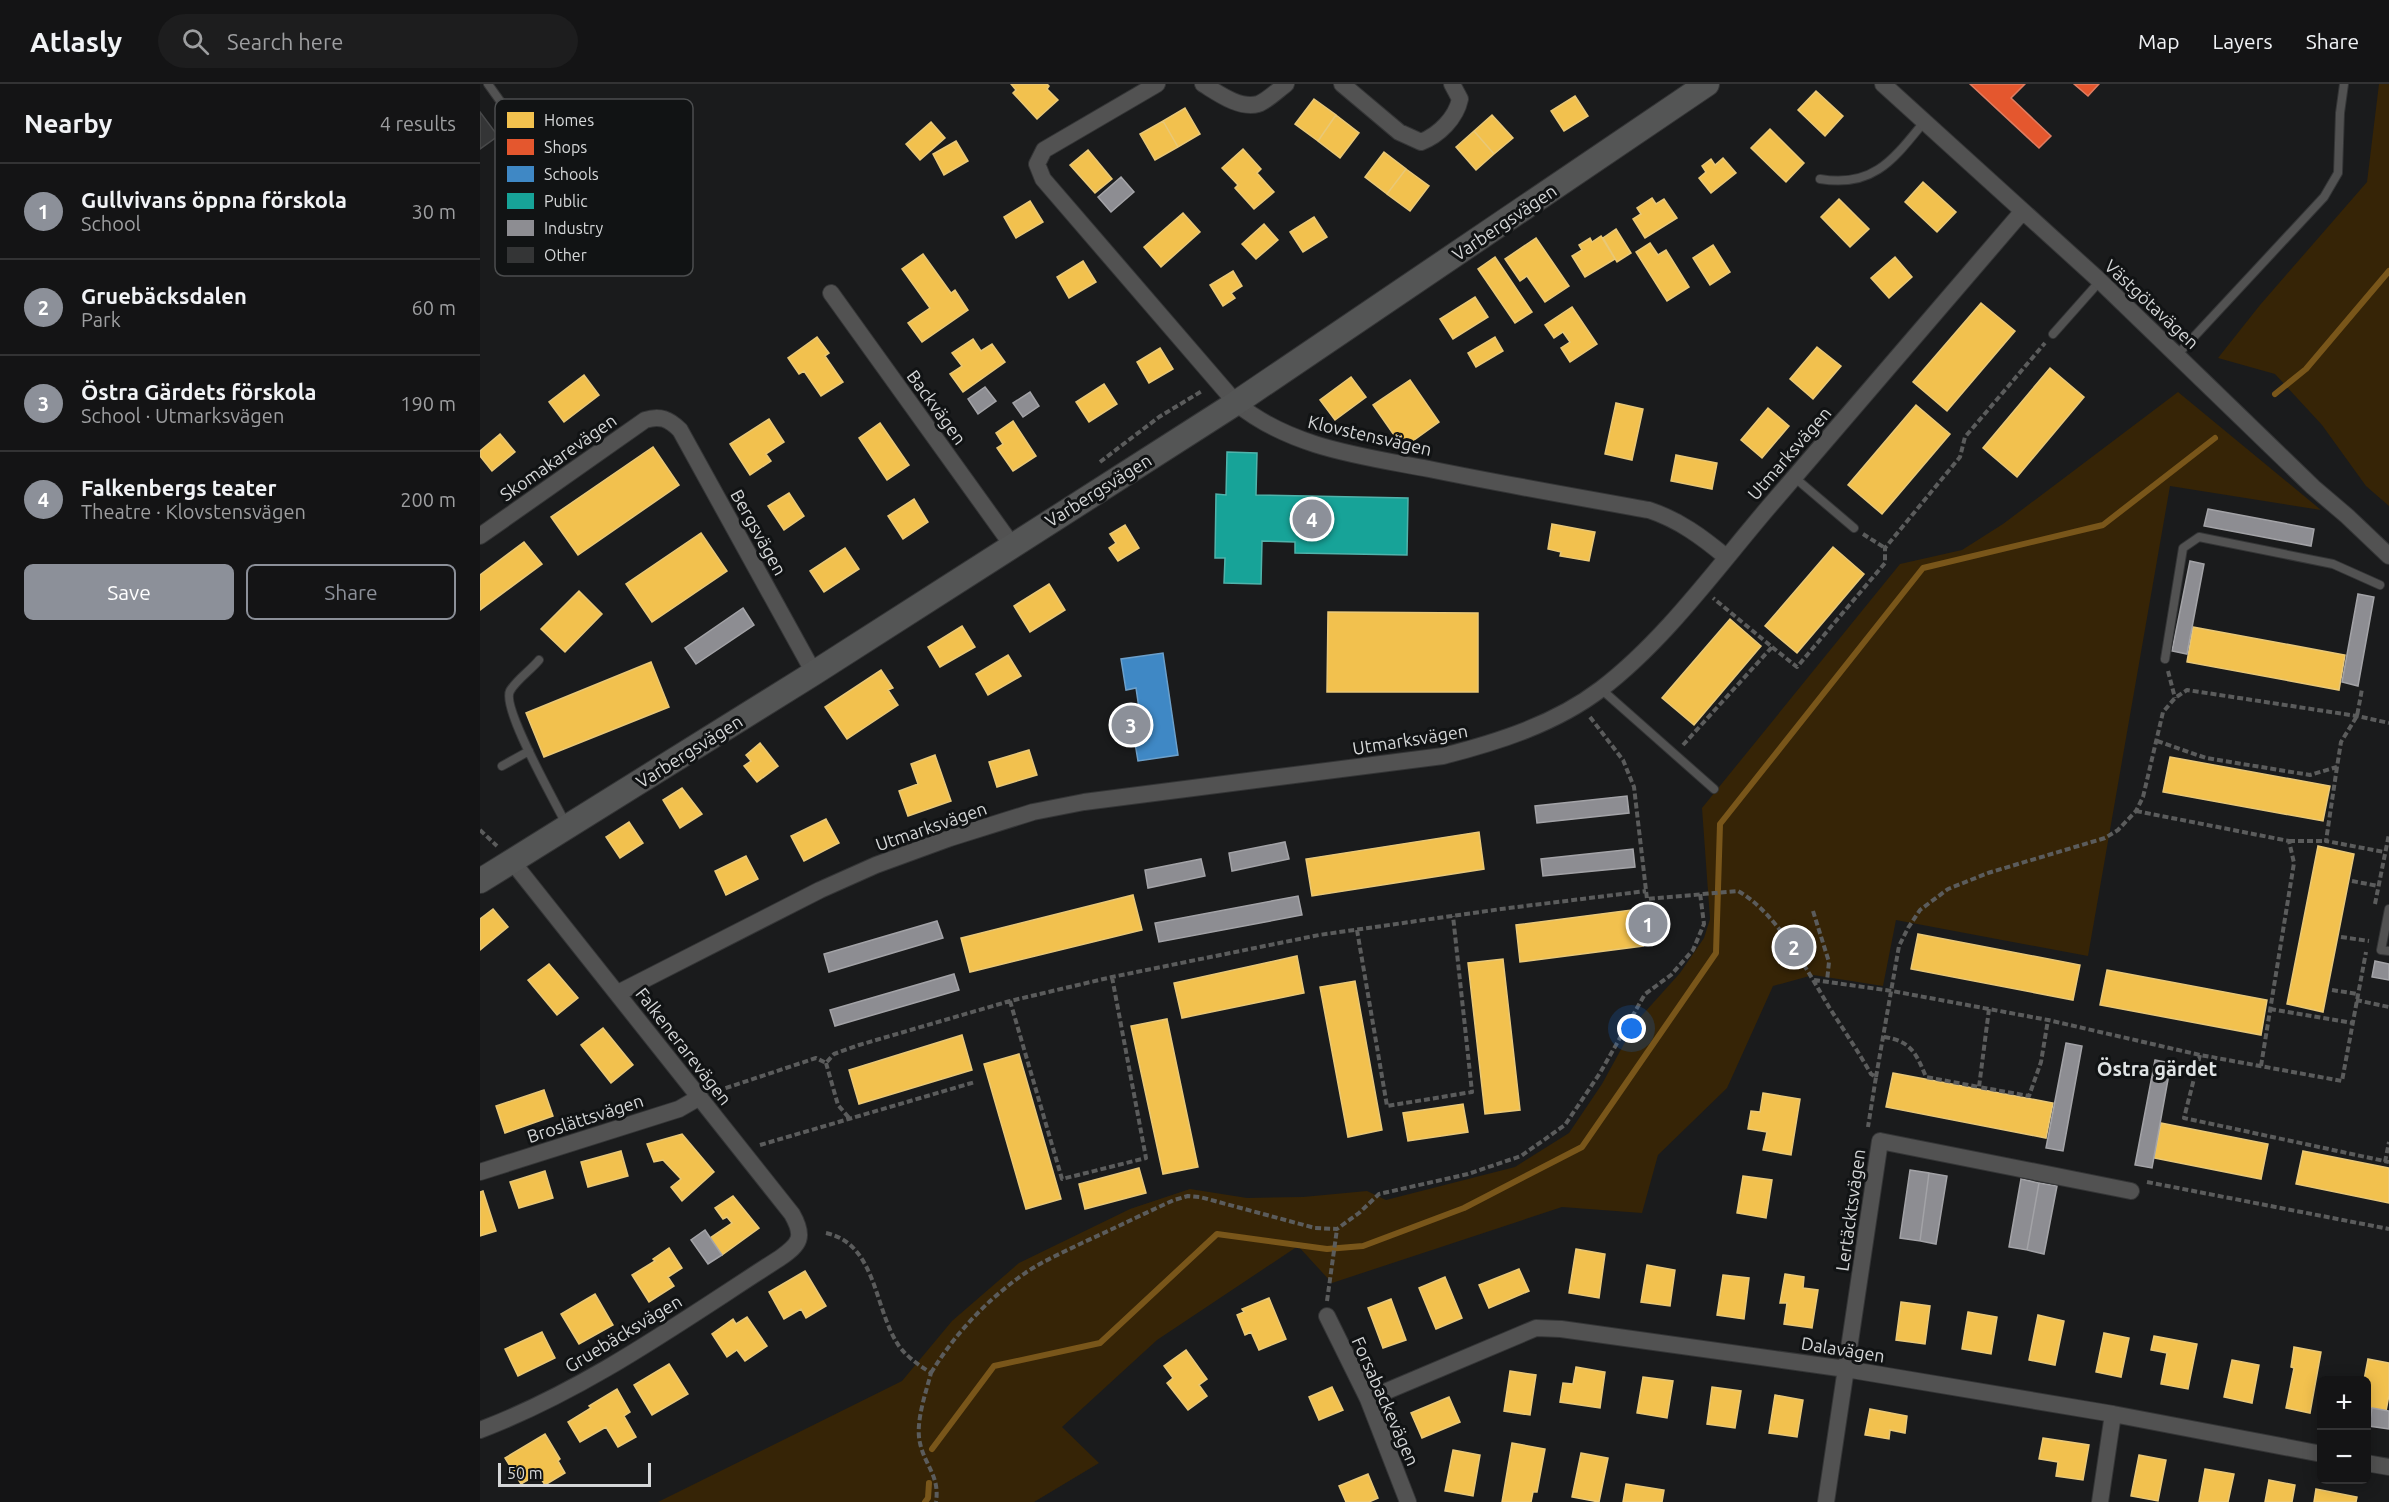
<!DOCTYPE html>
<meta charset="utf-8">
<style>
:root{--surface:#141415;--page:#1d1d1e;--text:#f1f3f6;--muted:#9d9ea0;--line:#333334;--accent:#8c9099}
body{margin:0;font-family:Ubuntu,sans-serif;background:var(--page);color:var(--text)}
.controls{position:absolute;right:18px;bottom:18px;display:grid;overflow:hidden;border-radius:9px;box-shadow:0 3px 15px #0003}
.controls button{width:54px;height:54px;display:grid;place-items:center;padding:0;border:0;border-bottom:2px solid var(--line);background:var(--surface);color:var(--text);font:30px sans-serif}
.scale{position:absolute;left:18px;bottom:15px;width:153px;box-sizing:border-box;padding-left:6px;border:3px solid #d5d7d8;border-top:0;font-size:16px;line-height:21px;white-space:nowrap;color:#d5d7d8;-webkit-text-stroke:4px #111314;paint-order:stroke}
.you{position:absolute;left:1152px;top:945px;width:21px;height:21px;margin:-15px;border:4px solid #fff;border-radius:50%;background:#1a73e8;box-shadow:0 0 0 9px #1a73e833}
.badge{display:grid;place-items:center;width:39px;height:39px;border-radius:50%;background:var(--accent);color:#fff;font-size:20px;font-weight:700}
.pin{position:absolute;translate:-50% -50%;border:3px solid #fff;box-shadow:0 2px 6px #0006}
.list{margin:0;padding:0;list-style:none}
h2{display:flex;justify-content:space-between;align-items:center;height:78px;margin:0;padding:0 24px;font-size:26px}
h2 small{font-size:20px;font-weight:400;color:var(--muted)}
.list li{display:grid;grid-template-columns:39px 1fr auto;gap:18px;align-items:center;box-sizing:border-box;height:96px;padding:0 24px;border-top:2px solid var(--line)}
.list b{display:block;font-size:22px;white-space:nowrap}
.list p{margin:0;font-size:20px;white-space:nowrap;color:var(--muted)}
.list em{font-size:20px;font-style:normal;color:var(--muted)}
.actions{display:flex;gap:12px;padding:18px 24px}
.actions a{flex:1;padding:14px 0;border:2px solid var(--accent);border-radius:9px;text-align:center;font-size:21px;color:var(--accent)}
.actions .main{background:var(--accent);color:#fff}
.icon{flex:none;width:33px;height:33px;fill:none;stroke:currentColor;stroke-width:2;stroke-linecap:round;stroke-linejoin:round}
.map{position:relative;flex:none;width:1909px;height:1418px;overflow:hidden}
header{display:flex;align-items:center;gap:36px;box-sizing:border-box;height:84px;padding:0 30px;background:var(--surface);border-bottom:2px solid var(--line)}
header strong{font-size:28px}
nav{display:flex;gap:33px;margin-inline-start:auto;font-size:21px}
.search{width:420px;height:54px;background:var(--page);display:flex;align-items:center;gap:15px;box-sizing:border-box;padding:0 21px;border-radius:33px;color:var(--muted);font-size:22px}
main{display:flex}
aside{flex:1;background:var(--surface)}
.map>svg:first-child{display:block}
.green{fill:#362406}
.homes{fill:#f2c14e;stroke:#e9c877;stroke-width:1.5}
.shops{fill:#e4572e;stroke:#e07d61;stroke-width:1.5}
.schools{fill:#3f88c5;stroke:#6ca0cb;stroke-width:1.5}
.public{fill:#17a398;stroke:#50b3ab;stroke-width:1.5}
.industry{fill:#8d8d92;stroke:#a3a3a7;stroke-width:1.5}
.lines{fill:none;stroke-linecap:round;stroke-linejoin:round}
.stream{stroke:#79561a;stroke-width:6}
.building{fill:#343536;stroke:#48494a;stroke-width:1.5}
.lane-casing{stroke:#343536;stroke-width:10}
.street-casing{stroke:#343536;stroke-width:18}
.secondary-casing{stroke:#343536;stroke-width:26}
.path{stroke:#5b5c5c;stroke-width:4;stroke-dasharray:6 3;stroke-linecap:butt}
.lane{stroke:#525252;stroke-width:8}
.street{stroke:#525252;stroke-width:16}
.secondary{stroke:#545555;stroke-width:24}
.labels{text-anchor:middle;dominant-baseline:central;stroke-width:6;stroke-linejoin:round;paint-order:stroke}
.street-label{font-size:18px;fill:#d5d7d8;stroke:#111314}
.neighbourhood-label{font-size:20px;font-weight:bold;fill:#e0e4e5;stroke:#111314}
.key{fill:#111314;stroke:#4c4e4f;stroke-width:1.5}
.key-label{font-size:16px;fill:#d5d7d8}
</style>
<header>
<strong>Atlasly</strong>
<div class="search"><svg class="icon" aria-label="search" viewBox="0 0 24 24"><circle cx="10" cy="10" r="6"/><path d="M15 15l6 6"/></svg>Search here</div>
<nav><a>Map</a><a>Layers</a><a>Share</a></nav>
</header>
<main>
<aside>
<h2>Nearby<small>4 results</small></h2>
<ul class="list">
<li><span class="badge">1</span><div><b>Gullvivans öppna förskola</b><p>School</p></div><em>30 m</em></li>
<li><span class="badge">2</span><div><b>Gruebäcksdalen</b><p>Park</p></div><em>60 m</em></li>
<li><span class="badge">3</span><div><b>Östra Gärdets förskola</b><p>School · Utmarksvägen</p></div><em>190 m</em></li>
<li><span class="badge">4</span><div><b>Falkenbergs teater</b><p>Theatre · Klovstensvägen</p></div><em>200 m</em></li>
</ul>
<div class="actions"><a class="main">Save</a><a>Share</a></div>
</aside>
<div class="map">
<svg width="1909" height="1418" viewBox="0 0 1909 1418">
<rect width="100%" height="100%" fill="#1a1b1c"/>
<path class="green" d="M1899 0H1909V422L1886 402 1842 341 1795 290 1738 274 1780 221 1887 98Z
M1698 308 1841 426 1690 402 1608 872 1416 836 1403 902 1333 891 1293 902 1247 1004 1178 1071 1162 1129 1082 1123 852 1199 818 1162 677 1256 582 1343 619 1379 554 1418H178L422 1297 472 1237 539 1179 650 1125 710 1105 767 1114 823 1113 887 1107 906 1116 1035 1083 1089 1049 1122 1000 1156 938 1200 889 1224 854 1230 835 1222 724 1420 480 1482 466 1523 440Z"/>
<path class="homes" d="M531 0H567L569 2 567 5 578 16 557 35 533 9 536 6Z
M1336 7 1363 32 1345 52 1318 26Z
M1095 12 1108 32 1084 47 1071 27Z
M834 15 856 31 838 57 815 40Z
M705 24 720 50 698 63 683 37Z
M856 31 879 49 860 74 838 57Z
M1012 31 1033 54 1014 70 994 47Z
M683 37 698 63 675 76 660 50Z
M451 38 465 54 440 76 426 60Z
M1290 45 1324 79 1306 98 1271 64Z
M994 47 1014 70 996 86 976 63Z
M476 57 488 77 464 91 453 70Z
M763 65 781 85 777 89 794 108 774 125 755 104 758 101 742 84Z
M608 66 632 95 615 109 590 81Z
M904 68 926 85 907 110 885 93Z
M1243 74 1256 89 1231 109 1219 94 1226 88 1222 82 1231 75 1235 81Z
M926 85 949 102 930 127 907 110Z
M1443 98 1476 128 1457 148 1425 118Z
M1172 114 1176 120 1184 115 1197 134 1165 154 1153 135 1161 130 1157 124Z
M1359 115 1389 145 1370 163 1341 133Z
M550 117 563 138 536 154 524 133Z
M703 129 720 148 681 183 664 163Z
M834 133 847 153 823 168 810 148Z
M784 140 798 156 776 175 762 160Z
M1136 145 1151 169 1137 178 1123 154Z
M1121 152 1135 175 1105 193 1092 172 1102 166 1099 161 1110 154 1112 158Z
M1056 154 1089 202 1065 218 1047 192 1040 197 1025 175Z
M1170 159 1178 171 1186 166 1209 203 1187 217 1156 168Z
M1233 161 1250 188 1230 201 1213 174Z
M443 170 471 209 475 206 488 226 442 258 428 239 450 224 422 185Z
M1015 173 1052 228 1035 239 998 185Z
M1415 173 1432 193 1409 214 1391 194Z
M603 177 616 198 589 214 577 193Z
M753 187 762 202 751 209 755 214 743 222 730 201Z
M995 213 1008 233 973 255 960 235Z
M1501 219 1535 247 1467 327 1433 298Z
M1092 223 1117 260 1090 278 1081 264 1090 258 1083 248 1074 254 1065 241Z
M337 253 349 269 345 272 363 298 341 312 324 287 319 290 308 274Z
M1015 253 1023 267 996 283 988 269Z
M493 255 501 267 512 260 525 278 483 308 470 290 482 282 472 269Z
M1337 263 1361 282 1333 315 1310 295Z
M680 264 693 285 669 299 657 278Z
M1570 284 1604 313 1537 393 1503 364Z
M104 291 119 311 84 338 69 318Z
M871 293 886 313 855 336 840 316Z
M930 296 959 338 923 364 893 321Z
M624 300 637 320 609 338 596 318Z
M1136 319 1163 325 1152 376 1125 370Z
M1436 321 1470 350 1402 430 1368 401Z
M1288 324 1309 342 1282 374 1261 356Z
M289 335 304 358 286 370 291 377 270 391 250 360Z
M533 337 556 372 533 387 517 364 523 360 516 349Z
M400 339 429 381 407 396 379 354Z
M20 350 35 368 12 387 0 372V367Z
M173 363 199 401 98 471 71 433Z
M1196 371 1237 379 1232 405 1191 397Z
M309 409 324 432 304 446 288 422Z
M434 415 448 438 423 455 408 432Z
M1072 440 1115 448 1109 477 1080 472 1081 468 1068 465Z
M645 441 659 464 638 477 629 464 636 459 630 450Z
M221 449 247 487 172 538 146 500Z
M44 458 62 480 0 526V491Z
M1353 463 1384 490 1317 569 1285 542Z
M365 464 379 485 344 508 330 487Z
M569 500 585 526 550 548 534 522Z
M99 507 122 530 85 568 61 545Z
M848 528 998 529V608H847Z
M1250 535 1281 562 1214 641 1182 614Z
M482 542 495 563 460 583 448 563Z
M1713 543 1865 571 1859 606 1707 578Z
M528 571 541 592 508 611 496 590Z
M171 578 189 623 64 673 46 629Z
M401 586 413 604 408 606 418 621 367 655 345 623Z
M280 659 298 682 277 698 264 682 271 677 266 671Z
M549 666 557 691 517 703 509 678Z
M455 671 471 717 428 732 419 707 438 700 431 680Z
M1690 673 1850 702 1843 737 1683 708Z
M202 704 222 730 200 744 183 716Z
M346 735 359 759 324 777 311 752Z
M149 738 163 759 140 774 126 753Z
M999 748 1004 785 832 812 826 775Z
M1838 762 1874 770 1843 928 1807 920Z
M266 772 278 795 246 811 235 787Z
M653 811 662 846 490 888 481 854Z
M13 825 28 843 0 866V835Z
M1159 825 1163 862 1040 878 1036 841Z
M1438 850 1600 881 1593 916 1431 885Z
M817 872 824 909 702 934 694 899Z
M1023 875 1040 1026 1005 1030 988 879Z
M69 880 98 914 77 931 48 896Z
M1627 886 1787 916 1781 951 1620 921Z
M875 897 902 1046 868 1053 840 903Z
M687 935 718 1083 683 1090 651 942Z
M123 944 153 981 131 999 101 961Z
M482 951 492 986 379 1020 369 986Z
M539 970 581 1115 546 1125 504 980Z
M1413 989 1573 1019 1566 1054 1406 1023Z
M64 1006 73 1032 25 1049 16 1022Z
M1283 1009 1320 1015 1311 1071 1283 1066 1287 1048 1268 1045 1271 1027 1280 1028Z
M983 1020 988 1048 928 1057 923 1029Z
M1681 1039 1788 1060 1781 1095 1674 1074Z
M202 1050 234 1088 202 1117 191 1103 201 1095 183 1076 174 1078 167 1060Z
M141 1067 148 1092 108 1103 101 1078Z
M1823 1067 1909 1084V1119L1816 1100Z
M659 1084 666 1109 605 1125 599 1100Z
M65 1087 73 1114 39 1124 30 1098Z
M1263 1092 1292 1096 1286 1134 1257 1129Z
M3 1107 16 1147 0 1152V1108Z
M253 1112 279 1144 242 1171 230 1154 252 1139 247 1133 243 1135 235 1124Z
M189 1164 202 1184 188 1193 194 1202 169 1218 152 1191 175 1177 173 1175Z
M1096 1165 1125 1170 1119 1214 1089 1209Z
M1167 1181 1195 1186 1190 1222 1161 1218Z
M1039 1185 1049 1207 1009 1224 999 1201Z
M325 1187 346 1222 326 1234 321 1225 304 1235 289 1208Z
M1305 1190 1324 1193 1323 1204 1338 1206 1332 1244 1304 1240 1307 1219H1300Z
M1243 1191 1269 1194 1264 1235 1237 1231Z
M965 1193 982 1234 956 1245 939 1204Z
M115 1210 133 1241 99 1260 81 1230Z
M789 1214 806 1255 779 1266 771 1248 765 1251 757 1231 764 1228 762 1225Z
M911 1215 926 1256 903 1264 888 1224Z
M1421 1218 1450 1222 1445 1260 1416 1256Z
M1488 1228 1517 1233 1511 1270 1482 1265Z
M1558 1231 1584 1237 1575 1281 1549 1276Z
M267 1233 287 1262 265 1277 257 1266 247 1273 232 1250 253 1235 256 1240Z
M62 1248 75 1274 38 1292 25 1265Z
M1624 1249 1649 1254 1641 1293 1616 1288Z
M1674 1252 1717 1260 1708 1305 1681 1300 1687 1269 1671 1266Z
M1814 1263 1841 1268 1830 1329 1806 1324 1814 1284 1811 1283Z
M706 1266 727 1295 719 1301 727 1312 708 1326 687 1299 693 1294 684 1282Z
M1888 1275 1909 1279V1311L1906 1327 1886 1323V1296H1884Z
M1752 1276 1779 1281 1772 1319 1744 1313Z
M189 1280 208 1310 172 1331 154 1301Z
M1096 1283 1125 1288 1120 1324 1080 1318 1083 1299 1093 1300Z
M1030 1287 1056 1291 1050 1331 1024 1327Z
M1163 1293 1193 1297 1187 1334 1157 1329Z
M852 1303 863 1326 839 1336 829 1313Z
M1232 1303 1261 1307 1255 1344 1227 1340Z
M137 1305 150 1328 144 1332 156 1353 138 1363 126 1343 100 1358 88 1338 111 1324 109 1322Z
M1295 1311 1323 1316 1317 1353 1289 1349Z
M969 1313 980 1338 942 1354 931 1329Z
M1390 1325 1427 1332 1425 1349 1410 1346 1409 1355 1385 1351Z
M65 1350 80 1375 78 1377 85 1389 65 1401 58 1390 41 1400 25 1374Z
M1563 1354 1609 1361 1603 1396 1576 1392 1578 1378 1559 1375Z
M1032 1359 1065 1365 1057 1408H1053L1051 1418H1022Z
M973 1366 1000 1371 993 1412 965 1407Z
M1101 1369 1128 1374 1119 1418 1092 1413Z
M1659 1371 1686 1376 1678 1417 1651 1412Z
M1725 1385 1754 1390 1748 1418H1719Z
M888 1390 898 1414 889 1418H866L859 1402Z
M1789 1396 1815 1401 1812 1418H1785Z
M1146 1400 1184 1406 1182 1418H1143Z
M1836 1405 1877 1413 1876 1418H1834Z"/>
<path class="shops" d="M1490 0H1545L1531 14 1571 52 1559 64Z
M1594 0H1619L1608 12Z"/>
<path class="schools" d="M683 569 698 671 658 677 653 647 662 645 656 604 646 606 641 575Z"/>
<path class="public" d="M747 368 777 369 776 411 928 414 927 471 815 469V458L782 457 781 500 744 499 745 474H735L736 410 746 411Z"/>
<path class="industry" d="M641 93 654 108 631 128 618 113Z
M505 303 516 317 498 330 488 315Z
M550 308 559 322 543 333 533 319Z
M1728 425 1834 445 1831 462 1724 442Z
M1710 477 1724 480 1707 570 1692 567Z
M1878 510 1894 513 1878 602 1862 598Z
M263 524 274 541 216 580 205 564Z
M1147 712 1149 729 1057 739 1055 722Z
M805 758 809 775 752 787 749 769Z
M1153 765 1155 783 1063 792 1061 775Z
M721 775 725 792 668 804 665 786Z
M818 812 822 831 679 858 675 839Z
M457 837 463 854 349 888 344 870Z
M1895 877 1909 880V896L1892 893Z
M474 890 479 906 355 942 350 926Z
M1586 959 1602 962 1583 1067 1566 1064Z
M1675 976 1691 979 1672 1084 1655 1081Z
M1430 1086 1449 1089 1440 1157 1420 1154Z
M1449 1089 1467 1092 1456 1160 1440 1157Z
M1541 1095 1559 1099 1547 1166 1529 1163Z
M1559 1099 1577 1102 1564 1170 1547 1166Z
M225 1146 242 1171 228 1180 211 1156Z
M1892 1324 1909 1327V1345L1889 1342Z"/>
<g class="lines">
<path class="stream" d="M1795 310 1826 285 1909 187
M452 1365 514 1282 620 1259 737 1150 847 1165 883 1162 984 1124 1102 1063 1236 869 1240 740 1443 484 1623 441 1735 354
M445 1418 448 1414 449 1399"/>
</g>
<path class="building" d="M0 28 18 52 0 65Z"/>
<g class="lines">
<g class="lane-casing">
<path id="lane" d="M8 0 23 21
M1340 95C1393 104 1413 76 1444 38
M1573 250 1620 197
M1697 271 1844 113 1858 89 1860 29 1864 0
M1314 393 1374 444
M1685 575 1703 464 1719 453 1853 480 1900 501
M59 576C51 586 36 596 30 607 21 624 76 719 86 740
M1121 605 1234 705
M22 682 49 667
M1909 825 1901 866 1909 867"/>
</g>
<g class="street-casing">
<path id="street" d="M677 0 564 66 557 80 563 95 756 319C811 364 882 372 949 385 1022 400 1096 413 1169 426 1199 436 1222 453 1246 473
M723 0C738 9 759 25 778 20 787 17 798 6 806 0
M862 0 919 48 941 58C959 51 976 34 980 15L972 0
M1403 0 1620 197 1833 403 1867 432 1909 472
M351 209 532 461
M0 452 165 336C180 331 189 335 200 346L334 589
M138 909 340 806 396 781 470 754 553 728 604 718 963 672C1018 658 1075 640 1121 605 1184 557 1236 485 1287 425 1372 326 1457 227 1542 128
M0 1088 199 1025 220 1013
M847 1232 888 1315 928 1418
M888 1315 1056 1244 1081 1245 1366 1285 1633 1330 1842 1370
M0 1346C108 1305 203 1236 300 1174 320 1160 325 1153 312 1130L31 776
M1886 1379 1909 1383
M1346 1418 1400 1057 1651 1107
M1620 1418 1633 1330"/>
</g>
<g class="secondary-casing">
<path id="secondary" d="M0 797 334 589 756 319 1227 0"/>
</g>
<path class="path" d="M620 378 679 333 722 307
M1383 450 1405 464
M1292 563 1317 583 1405 479V464L1480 373 1485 353 1565 259
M1688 587 1695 614
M1110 633 1143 676 1154 703 1167 815 1258 807C1296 828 1327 886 1349 923 1363 945 1378 967 1391 990L1396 993 1388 1043
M1677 657 1726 674 1830 691 1857 683 1861 658 1877 632 1882 605
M1203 661 1292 563 1233 514
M1857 683 1846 757 1904 768
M1656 727 1809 757 1814 779 1781 982
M0 746 17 762
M1809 757H1846
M1872 797 1898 802
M1895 820 1909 750
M1333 827 1349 878 1347 897
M877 846 907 1022 992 1008 973 832
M1861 853 1889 857
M1334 896 1412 907 1568 936 1720 971 1862 997 1886 868
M1852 906 1878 910
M1876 916 1909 923
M530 917 582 1095 666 1074 632 893
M1509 925 1499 1003 1549 1012 1561 978 1568 936
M1790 925 1873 939
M1404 953C1431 957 1436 969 1446 993L1499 1003
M1720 971 1704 1034 1909 1078
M346 979 358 1021 370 1035
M1396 993 1419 862 1428 844 1440 826 1468 805 1508 789 1625 754 1638 746 1656 727 1663 713 1683 628 1695 614 1707 606 1877 632 1909 639
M237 1007 336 974 346 979 354 970 379 961 530 917 632 893 839 851 1021 825 1166 807
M280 1061 495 998
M1905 1078 1909 1058
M1667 1098 1909 1145
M346 1149C397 1160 394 1226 419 1262 428 1274 439 1281 451 1289 446 1308 435 1339 440 1359 445 1382 460 1392 456 1418
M847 1217 857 1145
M451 1289C474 1251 506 1217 541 1192 560 1178 582 1169 602 1159 633 1145 663 1130 694 1116L708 1112 720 1113 835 1144 857 1145 879 1129 899 1110 988 1090 1041 1072 1085 1041 1120 989 1165 910 1191 891 1213 866 1224 840 1220 809"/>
<use href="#lane" class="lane"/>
<use href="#street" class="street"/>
<use href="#secondary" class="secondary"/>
</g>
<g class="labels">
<g class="street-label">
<text transform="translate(1024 138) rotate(-34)">Varbergsvägen</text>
<text transform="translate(1672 220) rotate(43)">Västgötavägen</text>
<text transform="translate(457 323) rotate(54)">Backvägen</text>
<text transform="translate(890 351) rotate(13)">Klovstensvägen</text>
<text transform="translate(1309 369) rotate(-49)">Utmarksvägen</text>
<text transform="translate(78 373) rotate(-35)">Skomakarevägen</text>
<text transform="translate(618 406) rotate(-32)">Varbergsvägen</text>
<text transform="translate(279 448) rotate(61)">Bergsvägen</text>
<text transform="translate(930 655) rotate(-9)">Utmarksvägen</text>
<text transform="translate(209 667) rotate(-32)">Varbergsvägen</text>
<text transform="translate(451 742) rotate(-19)">Utmarksvägen</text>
<text transform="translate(204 962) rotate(52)">Falkenerarevägen</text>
<text transform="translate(105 1034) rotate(-18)">Broslättsvägen</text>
<text transform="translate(1370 1126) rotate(-82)">Lertäcktsvägen</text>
<text transform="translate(143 1249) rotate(-31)">Gruebäcksvägen</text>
<text transform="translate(1363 1265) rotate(9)">Dalavägen</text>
<text transform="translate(906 1317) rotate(66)">Forsabackevägen</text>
</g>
<g class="neighbourhood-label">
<text x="1677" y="984">Östra gärdet</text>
</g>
</g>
<rect x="15" y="15" width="198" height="177" rx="9" class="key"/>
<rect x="27" y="28" width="27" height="16" fill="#f2c14e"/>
<rect x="27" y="55" width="27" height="16" fill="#e4572e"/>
<rect x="27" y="82" width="27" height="16" fill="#3f88c5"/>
<rect x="27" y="109" width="27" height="16" fill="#17a398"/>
<rect x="27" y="136" width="27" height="16" fill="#8d8d92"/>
<rect x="27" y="163" width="27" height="16" fill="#343536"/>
<g class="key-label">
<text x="64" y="42">Homes</text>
<text x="64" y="69">Shops</text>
<text x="64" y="96">Schools</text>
<text x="64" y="123">Public</text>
<text x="64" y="150">Industry</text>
<text x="64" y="177">Other</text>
</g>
</svg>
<div class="controls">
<button>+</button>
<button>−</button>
</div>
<div class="scale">50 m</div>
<div class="you"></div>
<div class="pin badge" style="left:1168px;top:840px">1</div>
<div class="pin badge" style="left:1314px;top:863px">2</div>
<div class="pin badge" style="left:651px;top:641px">3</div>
<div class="pin badge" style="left:832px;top:435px">4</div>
</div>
</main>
